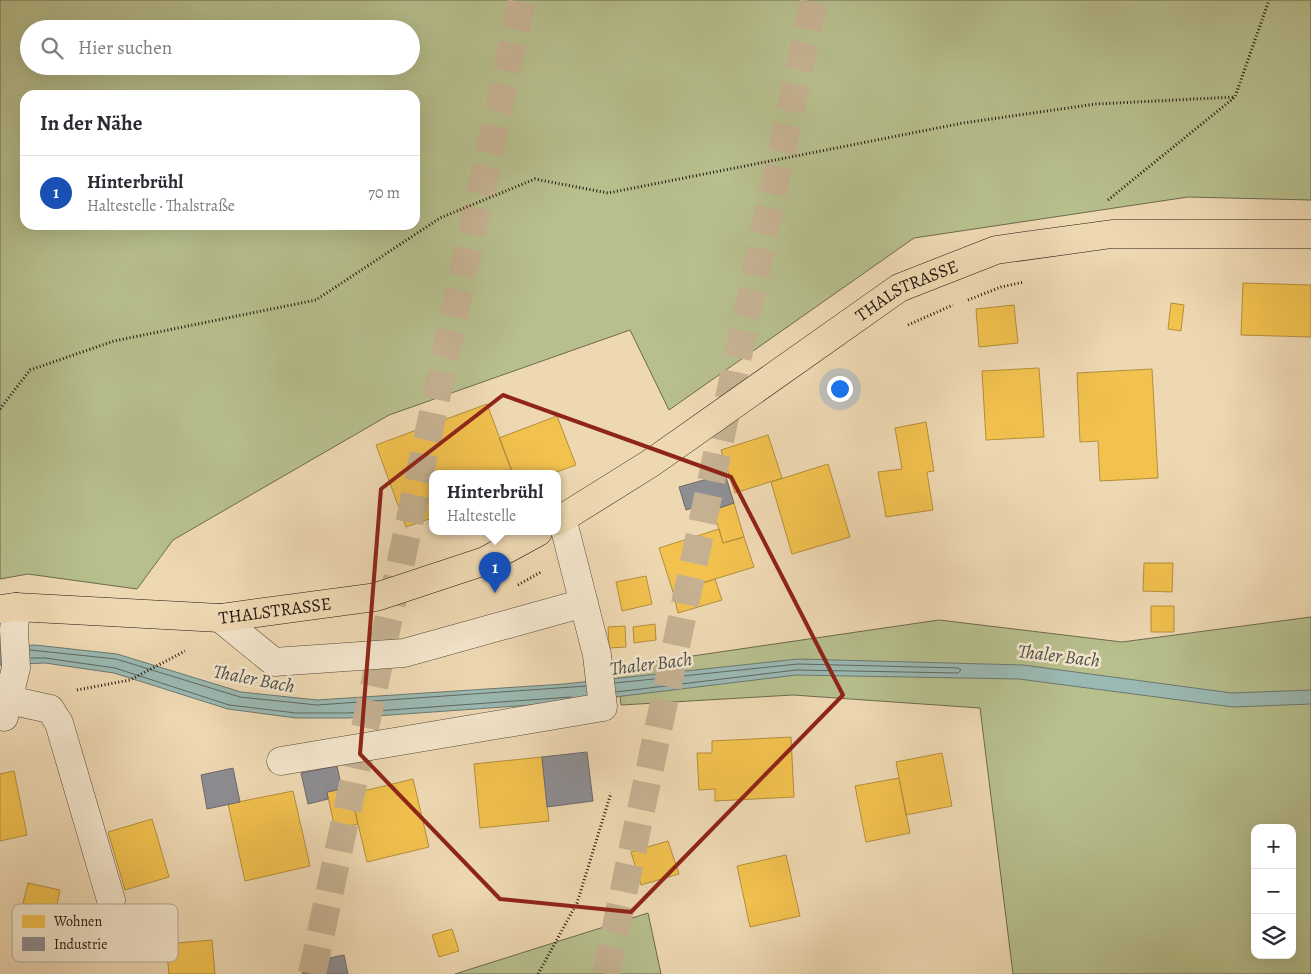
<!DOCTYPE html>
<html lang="de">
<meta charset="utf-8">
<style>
:root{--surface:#fff;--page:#f7f7f7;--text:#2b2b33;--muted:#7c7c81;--line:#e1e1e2;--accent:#8f2418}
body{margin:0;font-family:Alegreya,serif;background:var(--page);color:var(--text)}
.controls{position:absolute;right:15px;bottom:15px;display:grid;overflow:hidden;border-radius:10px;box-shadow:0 5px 20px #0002}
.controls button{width:45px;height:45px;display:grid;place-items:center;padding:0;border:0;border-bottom:1px solid var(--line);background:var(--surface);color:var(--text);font:25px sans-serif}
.you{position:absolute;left:839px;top:388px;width:18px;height:18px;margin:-12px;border:4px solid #fff;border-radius:50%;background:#1a73e8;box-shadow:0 0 0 8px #1a73e833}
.badge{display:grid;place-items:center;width:32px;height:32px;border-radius:50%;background:var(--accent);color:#fff;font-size:16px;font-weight:700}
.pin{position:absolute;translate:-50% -41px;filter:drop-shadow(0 1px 2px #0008)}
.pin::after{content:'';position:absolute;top:26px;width:18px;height:15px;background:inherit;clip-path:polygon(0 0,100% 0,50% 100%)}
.popup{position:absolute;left:429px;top:470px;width:132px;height:65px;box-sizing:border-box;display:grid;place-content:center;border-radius:10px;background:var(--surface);filter:drop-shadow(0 1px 4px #0005);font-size:16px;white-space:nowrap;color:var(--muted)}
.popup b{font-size:19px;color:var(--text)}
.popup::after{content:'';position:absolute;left:50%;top:100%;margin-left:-10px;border:10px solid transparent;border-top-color:var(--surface)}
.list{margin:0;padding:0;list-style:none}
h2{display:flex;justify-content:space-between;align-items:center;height:65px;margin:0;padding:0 20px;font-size:21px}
h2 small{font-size:16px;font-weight:400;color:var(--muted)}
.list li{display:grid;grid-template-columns:32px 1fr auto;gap:15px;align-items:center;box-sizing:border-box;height:75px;padding:0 20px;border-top:1px solid var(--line)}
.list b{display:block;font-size:19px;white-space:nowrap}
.list p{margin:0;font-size:16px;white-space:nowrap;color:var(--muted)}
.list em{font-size:16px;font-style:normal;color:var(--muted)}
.icon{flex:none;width:28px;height:28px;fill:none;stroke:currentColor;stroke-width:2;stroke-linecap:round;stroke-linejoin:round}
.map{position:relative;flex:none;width:1311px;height:974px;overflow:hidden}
.search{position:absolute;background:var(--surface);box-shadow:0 5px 20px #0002;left:20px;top:20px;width:400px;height:55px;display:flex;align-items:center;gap:12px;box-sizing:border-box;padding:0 18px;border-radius:28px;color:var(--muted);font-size:19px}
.panel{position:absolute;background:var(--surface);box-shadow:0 5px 20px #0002;left:20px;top:90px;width:400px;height:140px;border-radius:15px}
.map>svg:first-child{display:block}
.green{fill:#b7bf8d;stroke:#6c6a4e;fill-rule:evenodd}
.water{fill:#9bb9b3;stroke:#6b7871}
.homes{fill:#f2c14e;stroke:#b48e3b}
.industry{fill:#8d8d92;stroke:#6d696b}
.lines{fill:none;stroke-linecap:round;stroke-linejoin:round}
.shore{stroke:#5e6861;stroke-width:1}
.highway-tunnel{stroke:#c5b191;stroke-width:28;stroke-dasharray:28 14;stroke-linecap:butt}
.minor-casing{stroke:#554638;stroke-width:29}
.major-casing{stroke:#22160f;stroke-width:29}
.path{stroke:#22160f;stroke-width:3;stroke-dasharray:1 2.5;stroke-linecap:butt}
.minor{stroke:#f4e6cd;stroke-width:28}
.major{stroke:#eed8b2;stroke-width:28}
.marked{fill:none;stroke:#8f2418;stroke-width:4;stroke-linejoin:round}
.labels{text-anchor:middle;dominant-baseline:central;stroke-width:5;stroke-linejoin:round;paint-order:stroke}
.street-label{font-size:18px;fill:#22160f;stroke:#f4e6cd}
.water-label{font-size:19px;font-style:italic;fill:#4c4f48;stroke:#f4e6cd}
.key{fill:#f4e6cd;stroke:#b5a894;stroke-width:1}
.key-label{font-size:14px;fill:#22160f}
</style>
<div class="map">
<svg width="1311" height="974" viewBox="0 0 1311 974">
<rect width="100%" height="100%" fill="#eed8b2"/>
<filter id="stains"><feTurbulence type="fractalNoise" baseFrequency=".004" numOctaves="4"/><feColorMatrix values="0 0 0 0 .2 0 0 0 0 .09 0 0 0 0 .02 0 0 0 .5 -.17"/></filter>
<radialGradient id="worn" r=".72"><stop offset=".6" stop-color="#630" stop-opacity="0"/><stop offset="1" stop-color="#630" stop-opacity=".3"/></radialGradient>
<path class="green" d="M0 0H1311V200L1188 197 914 238 669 410 630 330 389 415 173 540 137 589 28 574 0 579ZM29 29H411V66H29ZM25 95H415V225H25Z
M1311 617V974H1013L980 708 793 695 621 705 617 667 939 620 1122 642ZM1255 828H1292V955H1255Z
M648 913 661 974H455Z"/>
<path class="water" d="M35 645 117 654 241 692 317 700 564 684 798 659 1023 665 1232 693 1311 690V704L1233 707 1019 679 796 675 574 702 348 718H296L228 709 114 673 45 663 0 665V647Z"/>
<path class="homes" d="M1243 283 1311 285V337L1241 335Z
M1171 303 1184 305 1181 331 1168 329Z
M1014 305 1018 343 979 347 976 309Z
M1039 368 1044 437 986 440 982 371Z
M1152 369 1158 478 1100 481 1098 441 1080 442 1077 373Z
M487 404 513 474H432V518L406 527 376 445Z
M557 416 576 465 551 474H513L499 438Z
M926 422 934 471 927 472 933 510 886 517 878 472 902 469 895 428Z
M768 435 782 478 735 493 721 450Z
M828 464 850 537 792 554 771 482Z
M734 503 744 537 723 543 713 510Z
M719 529 723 543 744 537 754 567 673 592 659 548Z
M1144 563H1173L1172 592 1143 591Z
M646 576 652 604 622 611 616 582Z
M715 579 722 600 678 613 673 592Z
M1151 606H1174V632H1151Z
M655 624 656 640 634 643 633 627Z
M625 626 626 647 609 648 608 627Z
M791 737 794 797 715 801V789L699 790 697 753H712V741Z
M942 753 952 806 906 815 896 762Z
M542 757 549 821 480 828 474 764Z
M14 771 27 835 0 841V774Z
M899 778 910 833 866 842 855 786Z
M413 779 429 847 367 862 351 794Z
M362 785 363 791 351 794 358 824 335 829 327 792Z
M293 791 310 866 245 881 228 804Z
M152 819 169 877 125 890 108 832Z
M668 841 679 874 641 885 631 852Z
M786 855 800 916 750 927 737 866Z
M28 883 60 890 55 914 22 907Z
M452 929 459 951 439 957 432 935Z
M212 940 215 974H169L166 944Z"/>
<path class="industry" d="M725 474 734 503 713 510 710 502 686 510 679 487Z
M587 752 593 801 547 807 542 757Z
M337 766 342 789 327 792 328 799 308 804 301 773Z
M233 768 240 802 207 809 201 775Z
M344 955 348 974H303L300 964Z"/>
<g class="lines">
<path class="shore" d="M30 650 116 659 240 697 317 705 586 686
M31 658H45L115 668 229 705 296 713H348L571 697
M615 683 798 664 958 668 961 670 958 673 796 670 616 692"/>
<path class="highway-tunnel" d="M312 974 522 0
M606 974 814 0"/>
<g class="minor-casing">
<path id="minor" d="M220 618 274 662 404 653 584 603
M9 700 50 709 59 723 111 900
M4 717 16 668 14 630 16 607
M281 761 603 707 597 655 562 518"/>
</g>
<g class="major-casing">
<g id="major">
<path id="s1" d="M558 521 651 463 899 288 996 250 1112 234H1311"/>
<path id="s2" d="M0 609 16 607 220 618 376 597 485 561 538 532"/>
</g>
</g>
<path class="path" d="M1108 200 1235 97 1269 0
M968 300 1001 287 1024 282
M908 325 953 305
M0 409 30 370 114 341 316 300 440 218 535 179 608 193 963 123 1096 104 1235 97
M518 585 541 572
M77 690 130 680 185 651
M538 974 577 903 611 793"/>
<use href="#minor" class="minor"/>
<use href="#major" class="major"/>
</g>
<path class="marked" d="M503 395 731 477 843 695 631 912 500 899 360 754 381 489Z"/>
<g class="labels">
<g class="street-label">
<text stroke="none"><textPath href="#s1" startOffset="419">THALSTRASSE</textPath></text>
<text stroke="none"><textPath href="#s2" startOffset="276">THALSTRASSE</textPath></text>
</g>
<g class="water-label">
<text transform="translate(1059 656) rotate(7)">Thaler Bach</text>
<text transform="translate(651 664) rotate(-7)">Thaler Bach</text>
<text transform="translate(254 679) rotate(11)">Thaler Bach</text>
</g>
</g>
<rect x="12" y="904" width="166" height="58" rx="8" class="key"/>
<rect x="22" y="915" width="23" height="13" fill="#f2c14e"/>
<rect x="22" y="937" width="23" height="14" fill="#8d8d92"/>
<g class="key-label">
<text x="54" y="926">Wohnen</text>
<text x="54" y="949">Industrie</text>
</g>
<rect width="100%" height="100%" filter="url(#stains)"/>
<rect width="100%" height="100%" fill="url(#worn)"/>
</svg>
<div class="controls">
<button>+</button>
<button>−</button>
<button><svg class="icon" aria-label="layers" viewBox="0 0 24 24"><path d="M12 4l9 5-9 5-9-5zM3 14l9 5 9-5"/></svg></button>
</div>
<div class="you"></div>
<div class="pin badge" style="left:495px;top:593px;background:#1a4fb4">1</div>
<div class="popup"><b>Hinterbrühl</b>Haltestelle</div>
<div class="search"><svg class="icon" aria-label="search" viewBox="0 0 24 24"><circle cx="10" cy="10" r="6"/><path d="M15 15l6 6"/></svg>Hier suchen</div>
<section class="panel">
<h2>In der Nähe<small></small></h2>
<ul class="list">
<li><span class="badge" style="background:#1a4fb4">1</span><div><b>Hinterbrühl</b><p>Haltestelle · Thalstraße</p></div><em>70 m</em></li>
</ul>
</section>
</div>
